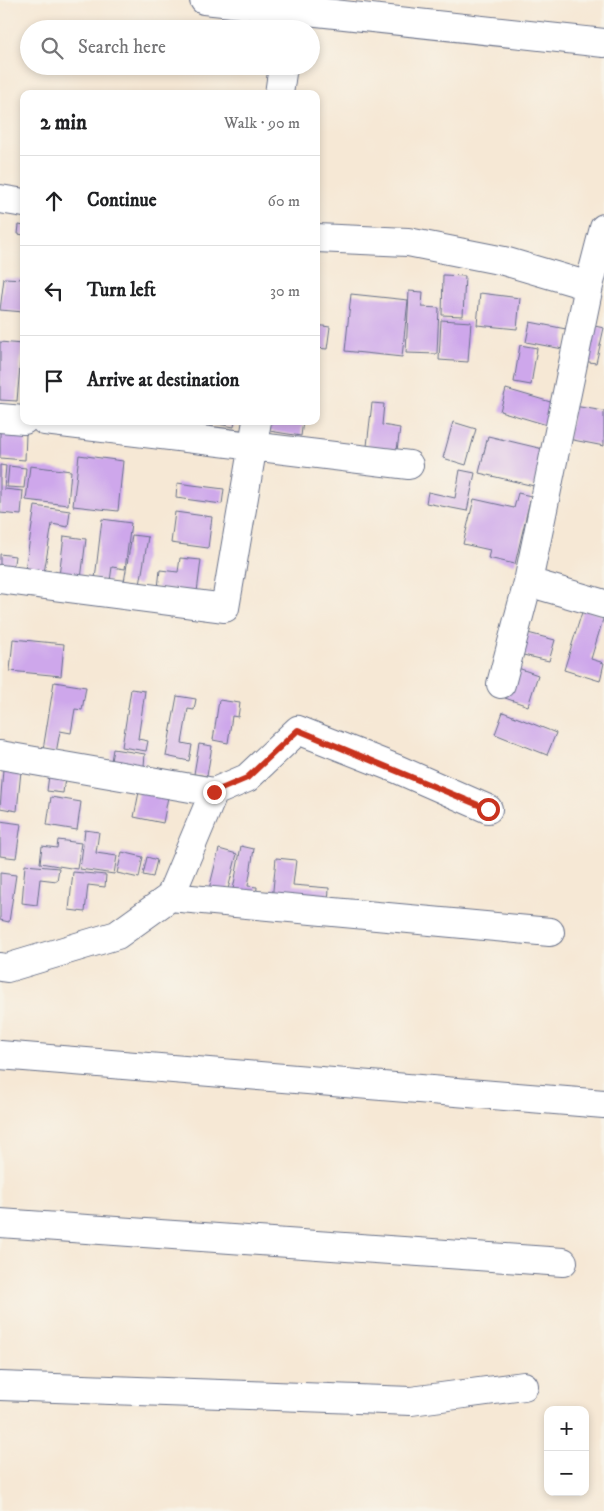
<!DOCTYPE html>
<meta charset="utf-8">
<style>
:root{--surface:#fff;--page:#f6f6f6;--text:#202124;--muted:#757577;--line:#e0e0e0}
body{margin:0;font-family:"IM FELL DW Pica",serif;background:var(--page);color:var(--text)}
.controls{position:absolute;right:15px;bottom:15px;display:grid;overflow:hidden;border-radius:10px;box-shadow:0 2px 8px #0003}
.controls button{width:45px;height:45px;display:grid;place-items:center;padding:0;border:0;border-bottom:1px solid var(--line);background:var(--surface);color:var(--text);font:25px sans-serif}
.stop{position:absolute;width:15px;height:15px;margin:-11px;border:4px solid #c8321e;border-radius:50%;background:#fff}
.stop.end{background:#c8321e;border-color:#fff;box-shadow:0 1px 5px #0008}
.list{margin:0;padding:0;list-style:none}
h2{display:flex;justify-content:space-between;align-items:center;height:65px;margin:0;padding:0 20px;font-size:21px}
h2 small{font-size:16px;font-weight:400;color:var(--muted)}
.list li{display:grid;grid-template-columns:32px 1fr auto;gap:15px;align-items:center;box-sizing:border-box;height:90px;padding:0 20px;border-top:1px solid var(--line)}
.list b{display:block;font-size:19px;white-space:nowrap}
.list em{font-size:16px;font-style:normal;color:var(--muted)}
.icon{flex:none;width:28px;height:28px;fill:none;stroke:currentColor;stroke-width:2;stroke-linecap:round;stroke-linejoin:round}
.map{position:relative;flex:none;width:604px;height:1511px;overflow:hidden}
.search{position:absolute;background:var(--surface);box-shadow:0 2px 8px #0003;left:20px;top:20px;width:300px;height:55px;display:flex;align-items:center;gap:12px;box-sizing:border-box;padding:0 18px;border-radius:28px;color:var(--muted);font-size:19px}
.panel{position:absolute;background:var(--surface);box-shadow:0 2px 8px #0003;left:20px;top:90px;width:300px;height:335px;border-radius:10px}
.map>svg:first-child{display:block}
.building{fill:#cea7eb}
.lines{fill:none;stroke-linecap:round;stroke-linejoin:round}
.minor-casing{stroke:#687088;stroke-width:30}
.minor{stroke:#fff;stroke-width:28}
.route{stroke:#c8321e;stroke-width:6}
</style>
<div class="map">
<svg width="604" height="1511" viewBox="0 0 604 1511">
<rect width="100%" height="100%" fill="#f7f3e8"/>
<filter id="ink" filterUnits="userSpaceOnUse"><feTurbulence type="fractalNoise" baseFrequency=".02" numOctaves="2"/><feDisplacementMap in="SourceGraphic" scale="10" xChannelSelector="R" yChannelSelector="G"/><feConvolveMatrix kernelMatrix="1 2 1 2 8 2 1 2 1" color-interpolation-filters="sRGB"/></filter>
<filter id="wash" filterUnits="userSpaceOnUse"><feTurbulence type="fractalNoise" baseFrequency=".0096" numOctaves="4" result="noise"/><feDisplacementMap in="SourceGraphic" scale="20" xChannelSelector="R" yChannelSelector="G"/><feGaussianBlur stdDeviation="1.12" result="paint"/><feColorMatrix in="noise" values="0 0 0 0 0 0 0 0 0 0 0 0 0 0 0 0 0 1.4 0 .05"/><feComposite in="paint" operator="in"/></filter>
<g filter="url(#wash)">
<rect width="100%" height="100%" fill="#f6e8d5"/>
<g id="blocks">
<path class="building" d="M19 225 24 226V235L18 234Z
M443 275 465 276 463 316 442 315Z
M4 278 24 279V312L0 310Z
M409 291 423 292 422 307 439 308 437 354 406 353Z
M480 293 520 298 517 329 477 325Z
M351 294 408 300 402 357 345 351Z
M441 320 471 322 468 362 439 360Z
M530 322 566 329 563 349 526 342Z
M316 325 330 327 327 349 316 348Z
M590 325 604 328 596 363 582 361Z
M0 342 22 344 17 401 0 400Z
M520 345 537 348 531 385 514 382Z
M506 389 554 403 547 425 500 411Z
M372 403 384 404 382 425 400 428 397 450 367 446Z
M574 406 604 411V446L568 439Z
M201 421H235L234 427Z
M264 421H303L301 436 263 430Z
M453 422 476 429 466 465 443 458Z
M0 432 26 434 25 460 0 458Z
M488 436 543 449 534 486 479 473Z
M79 455 123 461 118 511 73 506Z
M0 465 6 466 4 489 23 491 21 515 0 513Z
M9 466 26 468 24 488 7 487Z
M30 466 71 471 68 505 26 500Z
M460 470 475 473 467 511 426 503 428 492 455 498Z
M177 483 224 489 222 504 176 498Z
M518 493 531 496 515 564 488 558 490 550 463 544 474 499 514 508Z
M35 506 70 511 68 527 52 524 44 573 25 570Z
M175 512 212 517 208 548 171 543Z
M102 519 131 523 125 569 112 567 110 581 95 579Z
M132 535 148 537 140 585 124 582Z
M64 536 86 539 81 579 59 576Z
M0 554 15 556 13 571 0 569Z
M180 558 201 560 197 592 158 588 160 570 178 572Z
M583 609 604 616 591 659 604 663 600 681 564 670Z
M524 632 555 640 549 661 519 654Z
M13 639 64 644 61 676 10 671Z
M515 667 538 675 528 706 505 698Z
M54 682 86 687 82 710 75 709 71 733 60 731 56 753 43 750Z
M131 689 145 691 138 739 148 741 146 751 122 747Z
M177 696 196 699 194 710 188 709 182 743 192 745 189 761 166 756Z
M219 700 240 703 238 717 232 716 228 743 213 740Z
M503 712 556 733 547 755 495 734Z
M199 744 212 746 207 776 194 774Z
M113 749 145 754 144 766 111 761Z
M50 767 66 770 63 793 47 791Z
M3 769 21 771 17 811 0 808Z
M140 787 169 792 163 823 134 817Z
M51 797 81 802 77 830 47 825Z
M0 821 21 824 16 858 0 856Z
M85 830 99 832 96 853 117 856 114 874 80 869Z
M58 840 81 843 77 869 40 863 42 846 57 848Z
M241 846 254 849 248 886 257 887 256 899 232 895Z
M219 849 237 854 227 893 209 889Z
M122 852 143 857 139 878 117 873Z
M147 857 157 860 153 877 143 875Z
M276 858 296 860 293 885 329 888 328 906 272 901Z
M25 865 59 868 57 881 40 879 37 905 22 903Z
M73 872 106 875 105 887 88 885 85 912 69 910Z
M0 873 16 875 9 922 0 920Z"/>
</g>
</g>
<g filter="url(#ink)">
<use href="#blocks" fill-opacity="0" stroke="#687088" stroke-width="1"/>
<g class="lines">
<g class="minor-casing">
<path id="minor" d="M204 0 604 43
M279 94 283 66
M0 199 24 203
M316 238 408 242 504 261 589 286
M0 418 24 420
M45 421 409 465
M0 579 225 608 257 421
M528 582 604 604
M501 684 528 582 589 286 604 228
M0 755 214 792 247 778 298 730 397 769 488 809
M170 897 550 932
M0 967 7 968 117 935 170 897 214 792
M0 1055 604 1104
M0 1223 563 1262
M0 1386 411 1401 524 1386"/>
</g>
<use href="#minor" class="minor"/>
</g>
</g>
<g class="lines" filter="url(#ink)">
<path class="route" d="M214 792 247 778 298 730 488 809"/>
</g>
</svg>
<div class="controls">
<button>+</button>
<button>−</button>
</div>
<div class="stop" style="left:488px;top:809px"></div>
<div class="stop end" style="left:214px;top:792px"></div>
<div class="search"><svg class="icon" aria-label="search" viewBox="0 0 24 24"><circle cx="10" cy="10" r="6"/><path d="M15 15l6 6"/></svg>Search here</div>
<section class="panel">
<h2>2 min<small>Walk · 90 m</small></h2>
<ul class="list">
<li><svg class="icon" aria-label="ahead" viewBox="0 0 24 24"><path d="M12 20V5M6 11l6-6 6 6"/></svg><div><b>Continue</b></div><em>60 m</em></li>
<li><svg class="icon" aria-label="left" viewBox="0 0 24 24"><path d="M17 20v-9H6M10 6l-5 5 5 5"/></svg><div><b>Turn left</b></div><em>30 m</em></li>
<li><svg class="icon" aria-label="arrive" viewBox="0 0 24 24"><path d="M6 21V4h12l-3 4 3 4H6"/></svg><div><b>Arrive at destination</b></div></li>
</ul>
</section>
</div>
